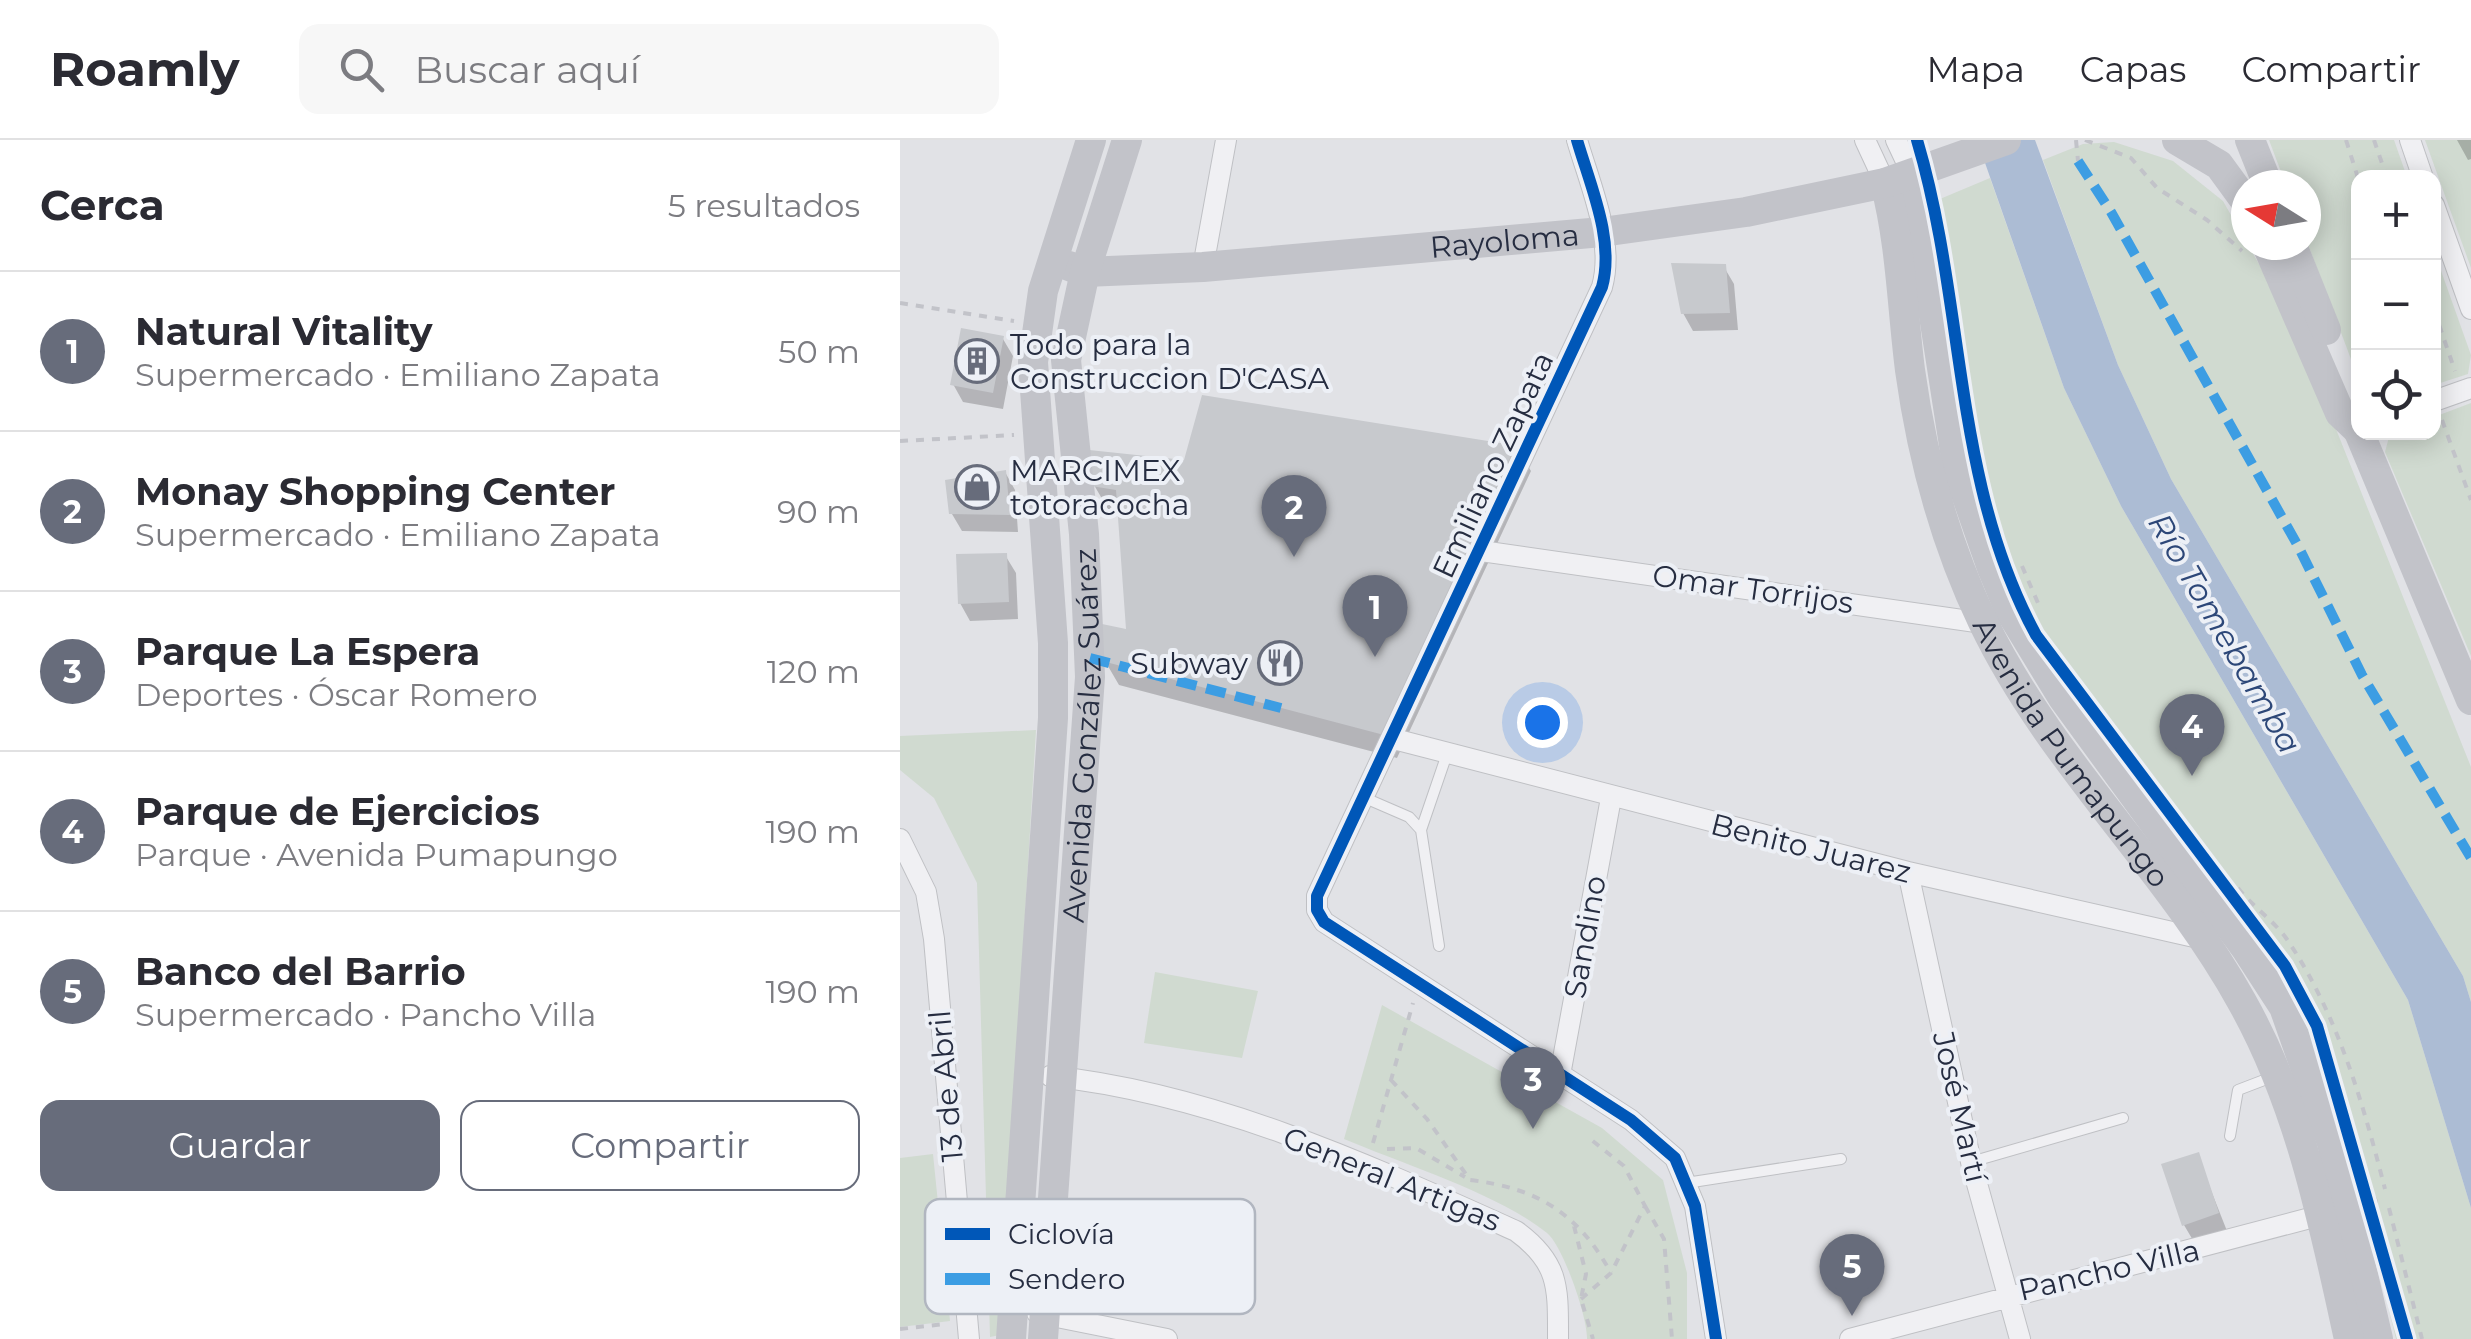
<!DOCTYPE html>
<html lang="es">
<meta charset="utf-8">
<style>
:root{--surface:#fff;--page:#f7f7f7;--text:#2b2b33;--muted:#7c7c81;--line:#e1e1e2;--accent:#676c7b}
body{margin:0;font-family:Montserrat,sans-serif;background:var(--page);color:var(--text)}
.controls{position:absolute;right:30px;top:30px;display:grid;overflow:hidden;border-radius:20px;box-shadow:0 5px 25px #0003}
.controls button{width:90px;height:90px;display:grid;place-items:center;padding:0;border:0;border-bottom:2px solid var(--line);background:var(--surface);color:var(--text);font:50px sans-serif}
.compass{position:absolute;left:1331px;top:30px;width:90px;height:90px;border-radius:50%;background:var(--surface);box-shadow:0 5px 25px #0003;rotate:281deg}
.you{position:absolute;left:642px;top:582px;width:35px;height:35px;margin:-25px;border:8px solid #fff;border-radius:50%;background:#1a73e8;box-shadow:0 0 0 15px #1a73e833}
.badge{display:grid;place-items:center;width:65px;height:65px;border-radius:50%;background:var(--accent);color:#fff;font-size:32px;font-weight:700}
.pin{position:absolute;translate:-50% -82px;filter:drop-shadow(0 2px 5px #0008)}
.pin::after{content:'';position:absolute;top:52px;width:35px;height:30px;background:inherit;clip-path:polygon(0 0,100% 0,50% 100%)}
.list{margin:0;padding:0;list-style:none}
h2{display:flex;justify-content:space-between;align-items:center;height:130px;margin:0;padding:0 40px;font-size:42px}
h2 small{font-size:32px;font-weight:400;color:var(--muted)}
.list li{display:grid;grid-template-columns:65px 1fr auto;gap:30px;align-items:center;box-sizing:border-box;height:160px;padding:0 40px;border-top:2px solid var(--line)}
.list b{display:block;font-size:38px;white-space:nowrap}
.list p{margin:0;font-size:32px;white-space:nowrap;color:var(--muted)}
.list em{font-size:32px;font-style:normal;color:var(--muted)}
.actions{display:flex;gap:20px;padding:30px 40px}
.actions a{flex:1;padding:22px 0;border:2px solid var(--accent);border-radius:20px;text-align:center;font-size:35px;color:var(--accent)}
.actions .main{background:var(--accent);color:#fff}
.icon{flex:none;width:55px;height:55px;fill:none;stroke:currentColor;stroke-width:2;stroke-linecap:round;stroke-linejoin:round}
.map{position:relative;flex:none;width:1571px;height:1199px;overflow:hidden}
header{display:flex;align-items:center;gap:60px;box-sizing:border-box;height:140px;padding:0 50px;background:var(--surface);border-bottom:2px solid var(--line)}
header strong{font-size:48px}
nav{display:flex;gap:55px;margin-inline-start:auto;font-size:35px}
.search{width:700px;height:90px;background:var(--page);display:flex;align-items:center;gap:25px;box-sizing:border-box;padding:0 35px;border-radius:20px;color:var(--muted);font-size:38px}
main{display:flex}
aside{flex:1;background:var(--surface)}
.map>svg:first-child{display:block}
.green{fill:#d0dad0}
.water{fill:#acbcd4}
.shadow{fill:#0003}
.building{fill:#c7c9cd}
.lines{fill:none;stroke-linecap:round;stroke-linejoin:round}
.lane-casing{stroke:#bfc0c4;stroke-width:12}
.street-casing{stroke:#bfc0c4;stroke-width:22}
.path{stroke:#c2c3c9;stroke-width:4;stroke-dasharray:8 8;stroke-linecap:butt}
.lane{stroke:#f0f0f3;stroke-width:10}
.street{stroke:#f0f0f3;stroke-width:20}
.secondary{stroke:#c2c3c9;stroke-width:30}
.quiet{stroke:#3c9de3;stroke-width:10;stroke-dasharray:20 10;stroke-linecap:butt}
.cycleway-casing{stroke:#edf0f6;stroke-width:19}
.cycleway{stroke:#0057b8;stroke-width:12}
.labels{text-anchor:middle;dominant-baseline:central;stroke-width:8;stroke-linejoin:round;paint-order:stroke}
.street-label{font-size:30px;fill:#262d41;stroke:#edf0f6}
.poi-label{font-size:30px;fill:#262d41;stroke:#edf0f6;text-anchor:start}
.water-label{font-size:32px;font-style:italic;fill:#2d4778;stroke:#edf0f6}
.key{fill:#edf0f6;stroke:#b1b6c0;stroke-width:2.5}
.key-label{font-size:28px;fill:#262d41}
</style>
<header>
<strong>Roamly</strong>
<div class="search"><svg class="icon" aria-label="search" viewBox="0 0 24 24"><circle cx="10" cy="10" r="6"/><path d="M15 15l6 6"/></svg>Buscar aquí</div>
<nav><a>Mapa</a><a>Capas</a><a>Compartir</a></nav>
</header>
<main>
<aside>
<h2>Cerca<small>5 resultados</small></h2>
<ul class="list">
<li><span class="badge">1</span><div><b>Natural Vitality</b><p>Supermercado · Emiliano Zapata</p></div><em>50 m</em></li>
<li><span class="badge">2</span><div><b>Monay Shopping Center</b><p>Supermercado · Emiliano Zapata</p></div><em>90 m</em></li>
<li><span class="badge">3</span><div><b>Parque La Espera</b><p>Deportes · Óscar Romero</p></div><em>120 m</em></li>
<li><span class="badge">4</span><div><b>Parque de Ejercicios</b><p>Parque · Avenida Pumapungo</p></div><em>190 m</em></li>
<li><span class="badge">5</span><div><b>Banco del Barrio</b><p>Supermercado · Pancho Villa</p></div><em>190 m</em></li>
</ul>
<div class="actions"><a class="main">Guardar</a><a>Compartir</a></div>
</aside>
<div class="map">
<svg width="1571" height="1199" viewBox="0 0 1571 1199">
<rect width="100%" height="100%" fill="#e1e2e6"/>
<path class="green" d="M1369 0H1494L1507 37 1458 38V238L1406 99V45H1386Z
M1525 0H1571V128Z
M1214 2 1273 21 1323 61 1396 189 1571 627V862L1563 836 1271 339 1218 225 1143 20 1183 4Z
M1090 38 1164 248 1221 366 1508 860 1571 1068V1199H1496L1460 1054 1377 818 1214 605 1134 489 1068 342 1028 64Z
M1534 111 1571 215 1568 234 1534 245Z
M1571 263V516L1485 312 1490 293 1534 292V277Z
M136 590 100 1195 90 1197 77 743 34 658 0 630V596Z
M255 832 358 851 342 918 244 903Z
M482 865 702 988 763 1040 787 1133V1199H687C688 1178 663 1106 647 1093 599 1054 503 1024 444 999Z
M33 1014 50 1181 0 1187V1018Z"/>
<path class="water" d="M1077 0H1135L1218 225 1271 339 1563 836 1571 862V1068L1508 860 1221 366 1164 248Z"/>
<path class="shadow" d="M1557 0H1571V19L1568 20Z
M824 127 834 144 838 190 793 191 783 173Z
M103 199 113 216 103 269 63 262 53 244Z
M617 308 631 331 497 618 219 545 205 521 229 492 220 371 208 369 194 345 286 323Z
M105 332 115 350 118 392 62 391 52 374Z
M105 415 116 433 118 479 70 481 60 463Z
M1297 1015 1327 1091 1294 1102 1284 1085Z"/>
<path class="building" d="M771 123 826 124 830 173 781 174Z
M61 188 104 196 93 253 50 245Z
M302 255 619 306 484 595 202 521V484L226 489 216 350 191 346 189 310 284 320Z
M106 330 110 375 49 374 45 340Z
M107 413 109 462 58 464 56 414Z
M1299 1012 1319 1073 1282 1086 1261 1024Z"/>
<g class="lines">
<g class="lane-casing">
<path id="lane" d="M465 658 509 677 521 690 539 806
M521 690 547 614
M1330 996 1338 950 1372 937
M1071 1022 1223 978
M786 1043 941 1019"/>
</g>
<g class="street-casing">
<path id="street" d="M677 0C690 45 715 100 702 147L417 756V770L424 782 731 980 775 1018 795 1066 816 1199
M965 0 985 43
M996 0 1012 34
M1510 0 1523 38
M1534 65 1571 169
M303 127 326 0
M1534 261 1571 248
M581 411 1083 483 1091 480
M494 599 1008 732 1303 799 1308 795
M0 699 26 752 34 799 69 1199
M1008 732 1071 1022 1120 1199
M660 935 711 658
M150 936C315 954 467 1024 616 1091 660 1123 658 1148 658 1199
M137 1173 267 1199
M950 1199 1467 1063"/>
</g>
<path class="path" d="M1176 0 1178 21
M1185 0 1231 18 1257 48 1307 80 1342 111
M1446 0 1458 38
M1474 0 1487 38
M0 163 114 181
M1534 170 1555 231
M1542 280 1571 360
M0 301 114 295
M1122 426 1138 463
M1338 748C1352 766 1373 780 1386 798 1437 872 1463 963 1485 1049
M491 940 527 979 570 1040C637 1048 678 1073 711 1133
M473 1003 513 863
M487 1009 516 1008 565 1037
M745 1066 764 1099 772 1199
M1489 1068 1522 1199
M674 1086 686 1134 681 1159 693 1199
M681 1159 711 1133 745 1066 724 1026 689 998
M0 1189 45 1184"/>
<use href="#lane" class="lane"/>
<use href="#street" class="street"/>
<g class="secondary">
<path d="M1277 0 1319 25 1346 62"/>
<path d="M1350 0 1368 45"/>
<path d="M1012 34 1058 331 1092 428 1110 471 1163 558 1347 810 1384 867 1432 1003 1478 1199"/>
<path id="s1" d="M985 43C1001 104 1002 167 1010 230 1022 317 1045 403 1083 482 1150 622 1268 728 1342 862 1400 965 1424 1085 1449 1199"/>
<path d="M1367 105 1440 273 1457 289"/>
<path d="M1392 105 1426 190"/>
<path id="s2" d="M169 126 185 132 303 127 702 92 846 72 985 43 1106 0"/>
<path d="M1459 292 1571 560"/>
<path d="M111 1199 153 578V503L133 222 143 151 191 0"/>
<path id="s3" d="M143 1199 190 537 184 394 166 220 185 132 227 0"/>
</g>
<path class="quiet" d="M1178 21 1211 72 1398 406 1462 535 1571 718
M190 518 381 568"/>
<g class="cycleway-casing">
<path id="cycleway" d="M677 0C690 45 715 100 702 147L417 756V770L424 782 731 980 775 1018 795 1066 816 1199
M1017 0C1066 164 1052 341 1136 495L1385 826 1417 886 1507 1199"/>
</g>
<use href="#cycleway" class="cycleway"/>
</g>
<defs>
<g id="building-ring" transform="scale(2.25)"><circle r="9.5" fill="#edf0f6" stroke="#676c7b" stroke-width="1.5"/><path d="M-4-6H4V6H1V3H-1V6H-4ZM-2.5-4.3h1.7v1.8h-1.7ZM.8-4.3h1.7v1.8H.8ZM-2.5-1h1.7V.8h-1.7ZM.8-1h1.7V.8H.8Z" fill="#676c7b"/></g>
<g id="shop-ring" transform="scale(2.25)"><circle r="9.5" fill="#edf0f6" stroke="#676c7b" stroke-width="1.5"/><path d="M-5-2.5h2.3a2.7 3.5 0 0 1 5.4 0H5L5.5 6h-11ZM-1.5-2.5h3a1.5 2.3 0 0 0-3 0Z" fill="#676c7b"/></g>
<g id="restaurant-ring" transform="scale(2.25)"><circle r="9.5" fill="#edf0f6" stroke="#676c7b" stroke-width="1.5"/><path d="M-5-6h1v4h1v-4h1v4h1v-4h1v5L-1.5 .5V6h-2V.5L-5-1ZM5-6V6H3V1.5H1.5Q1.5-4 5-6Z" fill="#676c7b"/></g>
</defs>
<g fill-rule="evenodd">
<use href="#building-ring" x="77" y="221"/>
<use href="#shop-ring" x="77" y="347"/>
<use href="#restaurant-ring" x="380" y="523"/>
</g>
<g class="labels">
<g class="street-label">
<text stroke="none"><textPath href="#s2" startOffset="438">Rayoloma</textPath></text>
<text transform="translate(593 325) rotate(-65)">Emiliano Zapata</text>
<text transform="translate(853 449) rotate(8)">Omar Torrijos</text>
<text stroke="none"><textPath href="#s3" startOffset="605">Avenida González Suárez</textPath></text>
<text stroke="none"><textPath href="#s1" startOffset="610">Avenida Pumapungo</textPath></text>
<text transform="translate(911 708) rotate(14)">Benito Juarez</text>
<text transform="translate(685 797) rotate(-80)">Sandino</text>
<text transform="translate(46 946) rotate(-95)">13 de Abril</text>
<text transform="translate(1060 967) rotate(77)">José Martí</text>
<text transform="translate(492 1039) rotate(22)">General Artigas</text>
<text transform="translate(1209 1130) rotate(-13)">Pancho Villa</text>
</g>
<g class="poi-label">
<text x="110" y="204">Todo para la<tspan x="110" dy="34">Construccion D'CASA</tspan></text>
<text x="110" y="330">MARCIMEX<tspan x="110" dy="34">totoracocha</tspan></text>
<text x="348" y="523" text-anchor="end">Subway</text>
</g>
<g class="water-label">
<text transform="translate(1325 493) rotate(60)">Río Tomebamba</text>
</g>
</g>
<rect x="25" y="1059" width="330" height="115" rx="15" class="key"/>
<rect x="45" y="1088" width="45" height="12" fill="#0057b8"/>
<rect x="45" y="1133" width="45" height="12" fill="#3c9de3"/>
<g class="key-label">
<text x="108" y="1104">Ciclovía</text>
<text x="108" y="1149">Sendero</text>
</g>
</svg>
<div class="controls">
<button>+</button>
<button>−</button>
<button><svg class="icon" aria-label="locate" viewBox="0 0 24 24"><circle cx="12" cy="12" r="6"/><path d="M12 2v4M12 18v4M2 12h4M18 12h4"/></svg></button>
</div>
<svg class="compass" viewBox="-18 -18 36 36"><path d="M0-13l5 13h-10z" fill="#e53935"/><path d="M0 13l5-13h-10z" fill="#7c7c81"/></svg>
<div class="you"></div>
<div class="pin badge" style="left:475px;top:517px">1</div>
<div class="pin badge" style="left:394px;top:417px">2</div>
<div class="pin badge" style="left:633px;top:989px">3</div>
<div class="pin badge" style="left:1292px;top:636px">4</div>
<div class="pin badge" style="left:952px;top:1176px">5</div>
</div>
</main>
